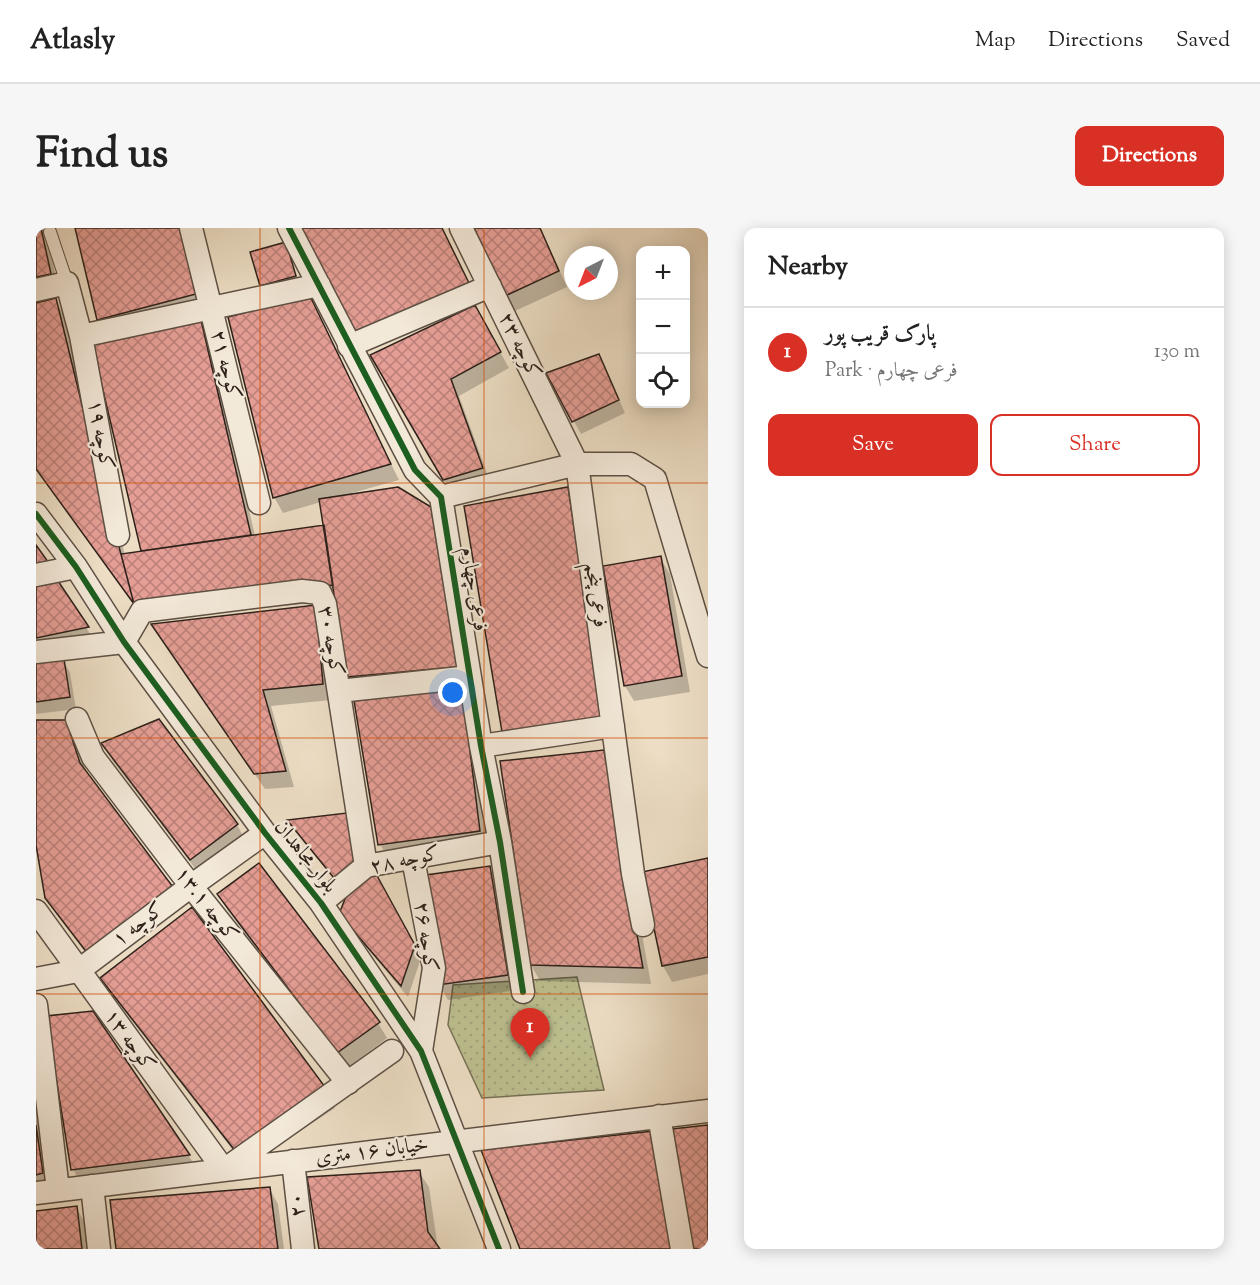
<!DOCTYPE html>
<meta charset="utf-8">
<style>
:root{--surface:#fff;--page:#f6f6f6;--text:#222;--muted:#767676;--line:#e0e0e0;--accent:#d93025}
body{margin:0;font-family:"Sorts Mill Goudy",Amiri,serif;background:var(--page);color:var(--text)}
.controls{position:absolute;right:18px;top:18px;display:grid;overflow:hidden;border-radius:12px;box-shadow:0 3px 15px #0003}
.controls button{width:54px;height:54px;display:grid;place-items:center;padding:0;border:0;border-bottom:2px solid var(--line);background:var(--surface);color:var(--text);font:30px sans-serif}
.compass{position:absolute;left:528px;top:18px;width:54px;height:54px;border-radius:50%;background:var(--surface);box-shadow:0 3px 15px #0003;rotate:222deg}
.you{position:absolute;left:417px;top:465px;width:21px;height:21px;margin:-15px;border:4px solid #fff;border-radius:50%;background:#1a73e8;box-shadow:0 0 0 9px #1a73e833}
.badge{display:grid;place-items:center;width:39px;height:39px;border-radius:50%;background:var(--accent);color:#fff;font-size:20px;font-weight:700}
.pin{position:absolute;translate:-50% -50px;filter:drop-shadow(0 2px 3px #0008)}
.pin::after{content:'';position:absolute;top:32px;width:21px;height:18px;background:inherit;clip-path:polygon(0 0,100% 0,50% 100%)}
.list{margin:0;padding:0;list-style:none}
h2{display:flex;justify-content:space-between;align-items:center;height:78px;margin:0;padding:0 24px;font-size:26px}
h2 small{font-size:20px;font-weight:400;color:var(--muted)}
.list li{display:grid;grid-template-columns:39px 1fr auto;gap:18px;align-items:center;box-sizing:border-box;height:90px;padding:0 24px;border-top:2px solid var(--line)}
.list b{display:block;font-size:22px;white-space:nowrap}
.list p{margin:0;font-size:20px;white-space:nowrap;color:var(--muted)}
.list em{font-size:20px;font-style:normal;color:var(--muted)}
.actions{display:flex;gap:12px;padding:18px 24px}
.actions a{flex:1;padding:14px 0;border:2px solid var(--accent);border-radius:12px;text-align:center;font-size:21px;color:var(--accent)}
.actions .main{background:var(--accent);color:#fff}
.icon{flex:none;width:33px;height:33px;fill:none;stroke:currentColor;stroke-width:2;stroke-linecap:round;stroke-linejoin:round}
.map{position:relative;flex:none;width:672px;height:1021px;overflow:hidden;border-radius:12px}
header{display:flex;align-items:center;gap:36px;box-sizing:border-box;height:84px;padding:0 30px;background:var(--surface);border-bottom:2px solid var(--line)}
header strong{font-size:28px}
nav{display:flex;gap:33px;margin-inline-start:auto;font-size:21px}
.intro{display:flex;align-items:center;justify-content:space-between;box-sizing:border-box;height:144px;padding:0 36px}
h1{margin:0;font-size:42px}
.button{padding:15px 27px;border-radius:12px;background:var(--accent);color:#fff;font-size:21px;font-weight:700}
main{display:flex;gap:36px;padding:0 36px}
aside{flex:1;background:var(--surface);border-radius:12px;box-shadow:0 3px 15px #0003}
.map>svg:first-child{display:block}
.park{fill:url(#park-dots);stroke:#757055;stroke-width:1.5}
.shadow{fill:#0003}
.building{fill:url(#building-cross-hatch);stroke:#2d211a;stroke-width:1.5}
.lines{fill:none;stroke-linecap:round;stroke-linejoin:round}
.service-casing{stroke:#5d5044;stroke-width:14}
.minor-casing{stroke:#5d5044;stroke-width:25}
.service{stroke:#f3e9d9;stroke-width:12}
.minor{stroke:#f3e9d9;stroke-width:22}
.cycleway-casing{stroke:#f3e9d9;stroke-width:10}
.cycleway{stroke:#1b5e20;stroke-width:6}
.grid{fill:none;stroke:#d5530d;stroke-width:1.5;stroke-opacity:0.55}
.labels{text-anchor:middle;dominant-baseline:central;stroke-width:4.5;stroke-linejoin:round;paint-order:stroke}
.street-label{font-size:21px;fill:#2d211a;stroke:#f3e9d9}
</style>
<header>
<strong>Atlasly</strong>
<nav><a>Map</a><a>Directions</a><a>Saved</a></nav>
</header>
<div class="intro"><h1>Find us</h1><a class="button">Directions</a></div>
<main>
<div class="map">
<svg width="672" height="1021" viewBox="0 0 672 1021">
<defs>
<pattern id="park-dots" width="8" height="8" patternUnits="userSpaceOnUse" patternTransform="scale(1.5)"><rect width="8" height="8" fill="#bdbf90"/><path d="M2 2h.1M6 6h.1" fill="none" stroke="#a3a47c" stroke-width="1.8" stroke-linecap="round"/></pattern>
<pattern id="building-cross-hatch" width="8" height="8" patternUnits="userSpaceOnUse" patternTransform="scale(1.5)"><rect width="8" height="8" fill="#e59e95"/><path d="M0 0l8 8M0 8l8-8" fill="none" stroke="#ba8079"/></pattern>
</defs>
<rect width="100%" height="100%" fill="#ecddc4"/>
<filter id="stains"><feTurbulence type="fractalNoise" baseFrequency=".00333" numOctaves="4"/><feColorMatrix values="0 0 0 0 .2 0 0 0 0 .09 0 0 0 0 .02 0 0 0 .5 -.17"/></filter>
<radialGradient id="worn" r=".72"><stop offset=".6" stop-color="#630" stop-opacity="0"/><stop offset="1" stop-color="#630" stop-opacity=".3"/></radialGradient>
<path class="park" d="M541 749 568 862 446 870 412 797 417 757Z"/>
<path class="shadow" d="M0 0H9L23 62 0 67Z
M40 0H151L168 82 72 107 63 92Z
M439 0H504L531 59 479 83Z
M253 23 263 56 225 58 215 25Z
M274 70 363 252 316 265 317 267 394 280 403 296 429 455 322 464 313 448 301 373 109 391 0 242V76L19 72 28 87 89 327 106 324 58 117 165 94 174 109 219 308 289 299 285 274 247 285 238 269Z
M439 79 473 140 423 168 455 256 417 268 336 128Z
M569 140 589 185 545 206 512 146Z
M0 320 21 354 60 415 0 427Z
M624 330 634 346 654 464 598 473 589 458Z
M279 378 295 472 235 478 258 559 229 561 127 412Z
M27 432 34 445 40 481 0 486V436Z
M434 476 452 618 353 632 344 616Z
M122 493 201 597 210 613 164 647 76 532 67 516Z
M0 494H30L39 510 51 546 62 741 20 686 11 669 0 608Z
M567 523 576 539 615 756 504 753 495 737Z
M254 593 317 599 306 661 260 604Z
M672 633V746L636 754 627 738Z
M453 639 462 655 480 762 412 772 403 756Z
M338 647 385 730 372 769 312 698Z
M183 667 342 795 351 810 311 840 192 683Z
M66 751 290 864 299 880 210 939 75 766Z
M57 784 153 928 162 943 46 957 37 941Z
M0 857 15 961 0 964Z
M383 944 393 959 402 1021H285Z
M233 960 242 976 248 1021H82Z
M40 980 50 996 53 1021H0V985Z"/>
<path class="building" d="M0 0H5L15 46 0 49Z
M39 0H147L160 66 61 92Z
M264 0H406L434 57 320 105Z
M438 0H504L523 43 469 68Z
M250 14 260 48 224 58 214 24Z
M274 68 355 236 237 270 192 89Z
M20 70 48 185 98 376 0 241V75Z
M439 77 465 124 415 151 447 240 407 252 334 127Z
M165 92 215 307 105 323 56 116Z
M563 126 583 172 536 194 510 145Z
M362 259 395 279 421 439 311 449 283 271Z
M532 259 567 490 466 504 428 278Z
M288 297 297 357 98 376 85 326Z
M0 317 15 338 0 341Z
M625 328 646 448 588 458 567 338Z
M22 353 53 399 0 410V357Z
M280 377 287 456 227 462 250 543 218 546 115 396Z
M28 431 34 469 0 474V435Z
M426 459 444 603 342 617 318 473Z
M123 491 202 596 154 632 65 515Z
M0 492H30L44 535 137 659 52 726 9 670 0 617Z
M568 522 607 740 494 737 464 533Z
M311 585 321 636 298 650 251 592Z
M672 630V729L626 738 606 644Z
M223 635 344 794 301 825 181 666Z
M454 638 472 747 402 757 390 647Z
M339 644 379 717 365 758 303 686 311 666Z
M156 679 292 863 200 924 64 750Z
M57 783 154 927 35 942 10 788Z
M0 897 7 945 0 947Z
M672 897V1021H484L445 922Z
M384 942 392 1004 404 1021H283L271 949Z
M234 959 242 1021H80L74 972Z
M41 978 46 1021H0V983Z"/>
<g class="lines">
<g class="service-casing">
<path id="service" d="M14 4 31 55"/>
</g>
<g class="minor-casing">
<path id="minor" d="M155 0 223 275
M253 0 379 242 405 269 445 518 464 614 487 764
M425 0 541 236 597 646 607 697
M0 62 31 55 45 108 82 307
M45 108 283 57
M313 118 454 58
M405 269 541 236H595L619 251 672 428
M0 286 40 339 88 414 229 605 285 675 385 823 463 1021
M0 347 40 339
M0 424 88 414 106 383 266 363 284 365 289 376 330 638
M303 463 434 449
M41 491 57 529 155 658 312 855
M445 518 577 498
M377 631 398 740 385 823
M285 675 330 638 464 614
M0 683 188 942 356 823
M0 751 42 743 155 658 229 605
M0 777 22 962
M623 888 646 1021
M257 933 267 1021
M56 958 63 1021
M0 965 672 883"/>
</g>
<use href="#service" class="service"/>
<use href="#minor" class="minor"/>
<g class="cycleway-casing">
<path id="cycleway" d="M253 0 379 242 405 269 445 518 464 614 487 764
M0 286 40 339 88 414 229 605 285 675 385 823 463 1021"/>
</g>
<use href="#cycleway" class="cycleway"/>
</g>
<path class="grid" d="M224 0V1021M448 0V1021M0 255H672M0 510H672M0 766H672"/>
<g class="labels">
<g class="street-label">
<text transform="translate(483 118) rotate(64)">کوچه ۲۳</text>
<text transform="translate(189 137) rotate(76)">کوچه ۲۱</text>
<text transform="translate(64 207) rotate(80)">کوچه ۱۹</text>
<text transform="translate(437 361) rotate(81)">فرعی چهارم</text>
<text transform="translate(559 367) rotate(82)">فرعی پنجم</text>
<text transform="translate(294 413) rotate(80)">کوچه ۳۰</text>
<text transform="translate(269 629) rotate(51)">بلوار مجاهدان</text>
<text transform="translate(369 633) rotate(-12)">کوچه ۲۸</text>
<text transform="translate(170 677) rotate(52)">کوچه ۱۳.۱</text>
<text transform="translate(103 697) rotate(-37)">کوچه ۱</text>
<text transform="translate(389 709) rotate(82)">کوچه ۲۶</text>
<text transform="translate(93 813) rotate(54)">کوچه ۱۳</text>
<text transform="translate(336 924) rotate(-7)">خیابان ۱۶ متری</text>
<text transform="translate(262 977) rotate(-96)">۲۰</text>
</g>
</g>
<rect width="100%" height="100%" filter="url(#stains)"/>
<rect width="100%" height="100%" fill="url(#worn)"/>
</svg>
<div class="controls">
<button>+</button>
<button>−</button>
<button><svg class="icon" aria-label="locate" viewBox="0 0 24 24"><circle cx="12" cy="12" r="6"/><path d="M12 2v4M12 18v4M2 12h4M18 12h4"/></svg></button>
</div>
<svg class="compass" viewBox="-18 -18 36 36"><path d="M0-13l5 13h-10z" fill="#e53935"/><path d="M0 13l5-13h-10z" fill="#767676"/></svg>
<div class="you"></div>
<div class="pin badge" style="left:494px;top:830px">1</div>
</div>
<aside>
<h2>Nearby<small></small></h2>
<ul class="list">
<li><span class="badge">1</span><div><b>پارک قریب پور</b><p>Park · فرعی چهارم</p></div><em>130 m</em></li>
</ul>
<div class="actions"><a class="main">Save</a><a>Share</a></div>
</aside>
</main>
